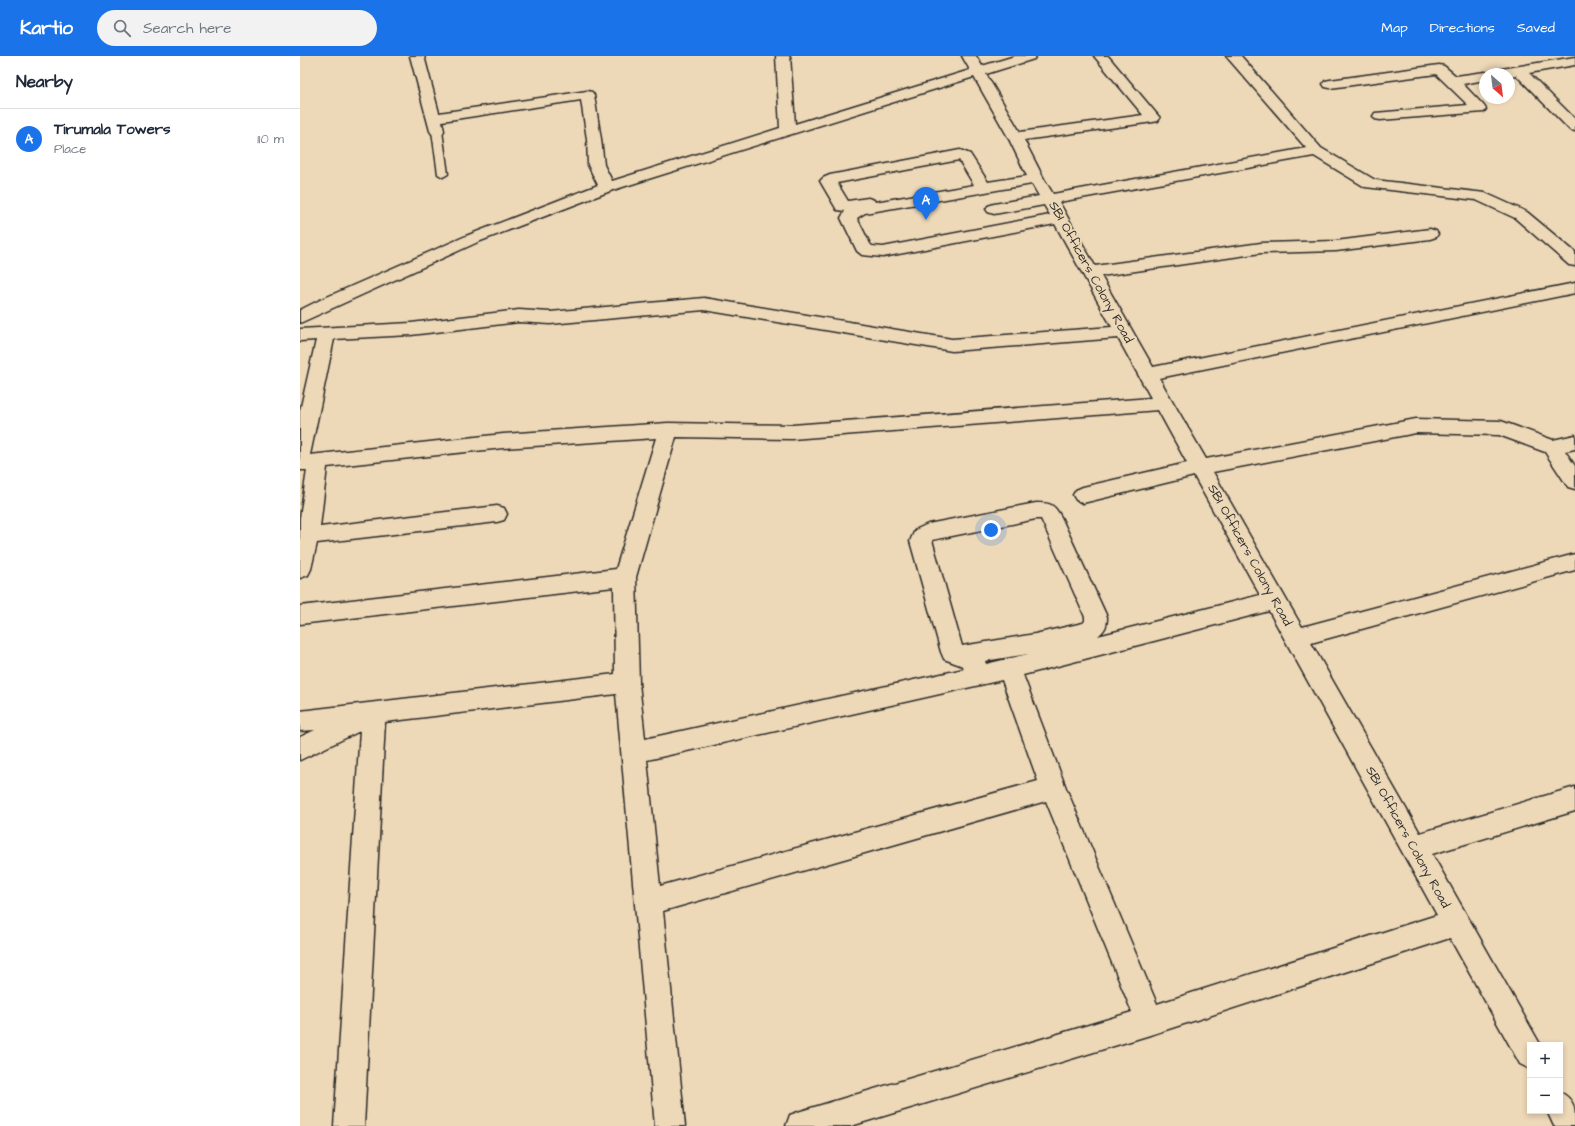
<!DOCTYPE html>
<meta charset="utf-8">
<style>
:root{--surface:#fff;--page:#f2f2f3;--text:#1f2937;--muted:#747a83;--line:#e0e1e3;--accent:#1a73e8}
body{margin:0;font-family:"Architects Daughter",sans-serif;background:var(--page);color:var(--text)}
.controls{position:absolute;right:12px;bottom:12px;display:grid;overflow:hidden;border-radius:0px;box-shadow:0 2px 6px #0003}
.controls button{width:36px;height:36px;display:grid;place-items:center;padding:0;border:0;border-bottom:1px solid var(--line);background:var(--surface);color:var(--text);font:20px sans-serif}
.compass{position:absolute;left:1179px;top:12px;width:36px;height:36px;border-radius:50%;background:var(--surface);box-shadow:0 2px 6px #0003;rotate:152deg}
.you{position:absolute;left:691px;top:474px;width:14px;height:14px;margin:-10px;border:3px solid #fff;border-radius:50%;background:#1a73e8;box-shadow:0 0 0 6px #1a73e833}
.badge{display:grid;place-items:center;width:26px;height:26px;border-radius:50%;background:var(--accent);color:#fff;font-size:13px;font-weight:700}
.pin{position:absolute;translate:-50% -33px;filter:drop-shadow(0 1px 2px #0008)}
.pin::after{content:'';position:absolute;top:21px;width:14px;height:12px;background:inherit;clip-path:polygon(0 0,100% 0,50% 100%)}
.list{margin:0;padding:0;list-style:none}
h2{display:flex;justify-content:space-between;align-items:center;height:52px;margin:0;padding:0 16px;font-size:17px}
h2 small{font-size:13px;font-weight:400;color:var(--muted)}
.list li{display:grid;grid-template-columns:26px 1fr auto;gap:12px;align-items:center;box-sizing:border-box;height:60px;padding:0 16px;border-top:1px solid var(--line)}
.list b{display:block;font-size:15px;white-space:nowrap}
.list p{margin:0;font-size:13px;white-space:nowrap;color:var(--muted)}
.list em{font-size:13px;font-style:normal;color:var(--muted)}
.icon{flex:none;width:22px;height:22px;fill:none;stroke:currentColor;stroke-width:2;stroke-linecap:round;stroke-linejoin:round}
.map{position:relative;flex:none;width:1275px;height:1070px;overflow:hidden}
header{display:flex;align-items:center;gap:24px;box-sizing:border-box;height:56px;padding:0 20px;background:var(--accent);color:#fff}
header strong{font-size:19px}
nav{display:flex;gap:22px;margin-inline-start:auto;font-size:14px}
.search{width:280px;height:36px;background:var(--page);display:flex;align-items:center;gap:10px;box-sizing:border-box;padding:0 14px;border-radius:22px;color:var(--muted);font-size:15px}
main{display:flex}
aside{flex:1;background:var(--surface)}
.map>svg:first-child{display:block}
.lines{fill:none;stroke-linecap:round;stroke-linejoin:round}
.service-casing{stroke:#2b2b2b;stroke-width:3}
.minor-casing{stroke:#2b2b2b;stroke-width:3}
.service{fill:#edd8b7;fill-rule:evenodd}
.minor{fill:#edd8b7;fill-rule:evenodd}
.labels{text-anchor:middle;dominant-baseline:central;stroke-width:4;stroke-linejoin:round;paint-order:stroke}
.street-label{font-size:13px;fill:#2b2b2b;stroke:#edd8b7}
</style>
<header>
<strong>Kartio</strong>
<div class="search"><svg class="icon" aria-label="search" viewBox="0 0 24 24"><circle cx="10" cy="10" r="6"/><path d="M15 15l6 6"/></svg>Search here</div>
<nav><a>Map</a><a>Directions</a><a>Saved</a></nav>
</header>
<main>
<aside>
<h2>Nearby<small></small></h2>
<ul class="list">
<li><span class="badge">A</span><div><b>Tirumala Towers</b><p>Place</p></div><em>110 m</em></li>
</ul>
</aside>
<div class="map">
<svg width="1275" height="1070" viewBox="0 0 1275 1070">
<rect width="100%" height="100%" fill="#edd8b7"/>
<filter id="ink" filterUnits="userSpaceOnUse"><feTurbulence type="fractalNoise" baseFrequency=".025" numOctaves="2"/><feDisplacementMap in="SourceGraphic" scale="8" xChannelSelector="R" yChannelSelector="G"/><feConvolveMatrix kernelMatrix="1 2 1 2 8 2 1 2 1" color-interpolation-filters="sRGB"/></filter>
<g filter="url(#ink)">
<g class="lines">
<g class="service-casing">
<path id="service" d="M137 72 142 75 148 118 143 121 138 118 132 75Z"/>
</g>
<g class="minor-casing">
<path id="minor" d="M110 0H124L139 57 287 35 292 36 294 39 301 83 304 109 312 125 480 72 476 0H490L495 68 670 14 662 0H676L682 10 715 0H736L734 3 686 18 720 76 843 59 794 0H808L860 62 858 65 853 66 724 84 744 123 753 138 1006 92 926 0H941L1021 92 1075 124 1185 137 1227 156 1275 196V210L1269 209 1215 162 1176 144 1065 131 1014 100 759 146 795 210 961 187 1036 185 1130 173 1136 175 1138 178 1136 181 1130 183 1036 195 961 197 801 220 853 311 1275 227V237L859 322 906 403 1116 363 1201 365 1253 384 1275 379V393L1265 395 1275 410V433L1268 431 1245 396 1199 379 1116 377 913 416 1002 571 1275 498V514L1011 587 1120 777 1275 731V755L1132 798 1240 988 1241 989H1230V1013L1220 1008 1150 882 850 979 551 1070H486L490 1059 501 1055 832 956 746 745 363 855 385 1070H355L316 638 85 666 64 1070H34L60 675 0 704V681L15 674 0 675V655L315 618 314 531 0 568V550L316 513 356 382 203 392 27 411 20 471 197 450 204 452 207 458 204 464 197 466 17 487 11 513 8 519 0 522V462L7 414H0V355L16 284 0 285V273L111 267 219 254 250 256 404 242 652 283 812 271 755 168 583 201 562 199 557 195 541 162 545 155 537 154 520 125 523 122 530 119 660 94 670 98 688 126 727 120 708 81 674 21 313 134 178 186 0 267V254L20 244 166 180 298 129 288 109 287 83 281 44 142 65 144 75 142 78 137 79 132 78 130 75ZM659 104 674 129 575 146 574 144 568 142 548 145 537 127ZM732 128 739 140 694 148 688 150 686 153 688 156 694 158 744 149 750 159 583 191 572 190 570 188 557 162 565 157ZM404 254 652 295 818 282 851 342 492 369 368 367 203 378 10 399 34 283 111 279 219 266 250 268ZM858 354 887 407 783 431 776 434 773 439 776 444 783 447 894 420 960 539 798 580C805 574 807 570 807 561L761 461C754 448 750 447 736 447L628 468 615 474 610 485 641 596 644 603 663 610 664 613 345 683 339 627 336 521 376 381 492 383ZM736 463H741L742 465 785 561V565L783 567 735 578 662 590 632 484ZM969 555 1137 859 857 948 766 732 723 619ZM728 598 686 608 685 605ZM702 624 738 725 360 830 347 704Z
M1275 1V9L1229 17 1275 63V75L1270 74 1216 19 1209 20V18H1185V24L1163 28 1184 50 1186 53 1184 56 1080 64 1075 63 1073 60 1075 57 1168 49 1136 18 1030 32 1025 31 1023 28 1025 25 1030 24 1139 9 1144 10 1156 20 1185 16 1189 17 1195 14Z
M1260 1036C1275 1044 1275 1052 1275 1070H1254L1247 1055H1260Z"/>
</g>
<use href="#service" class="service"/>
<use href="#minor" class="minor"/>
</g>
</g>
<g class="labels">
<g class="street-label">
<text transform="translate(791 216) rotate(61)">SBI Officers Colony Road</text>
<text transform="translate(950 499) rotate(61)">SBI Officers Colony Road</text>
<text transform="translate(1108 781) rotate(61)">SBI Officers Colony Road</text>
</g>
</g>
</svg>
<div class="controls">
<button>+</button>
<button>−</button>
</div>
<svg class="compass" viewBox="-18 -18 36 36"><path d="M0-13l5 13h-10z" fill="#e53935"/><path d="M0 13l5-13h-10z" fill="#747a83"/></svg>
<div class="you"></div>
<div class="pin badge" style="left:626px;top:164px">A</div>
</div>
</main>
